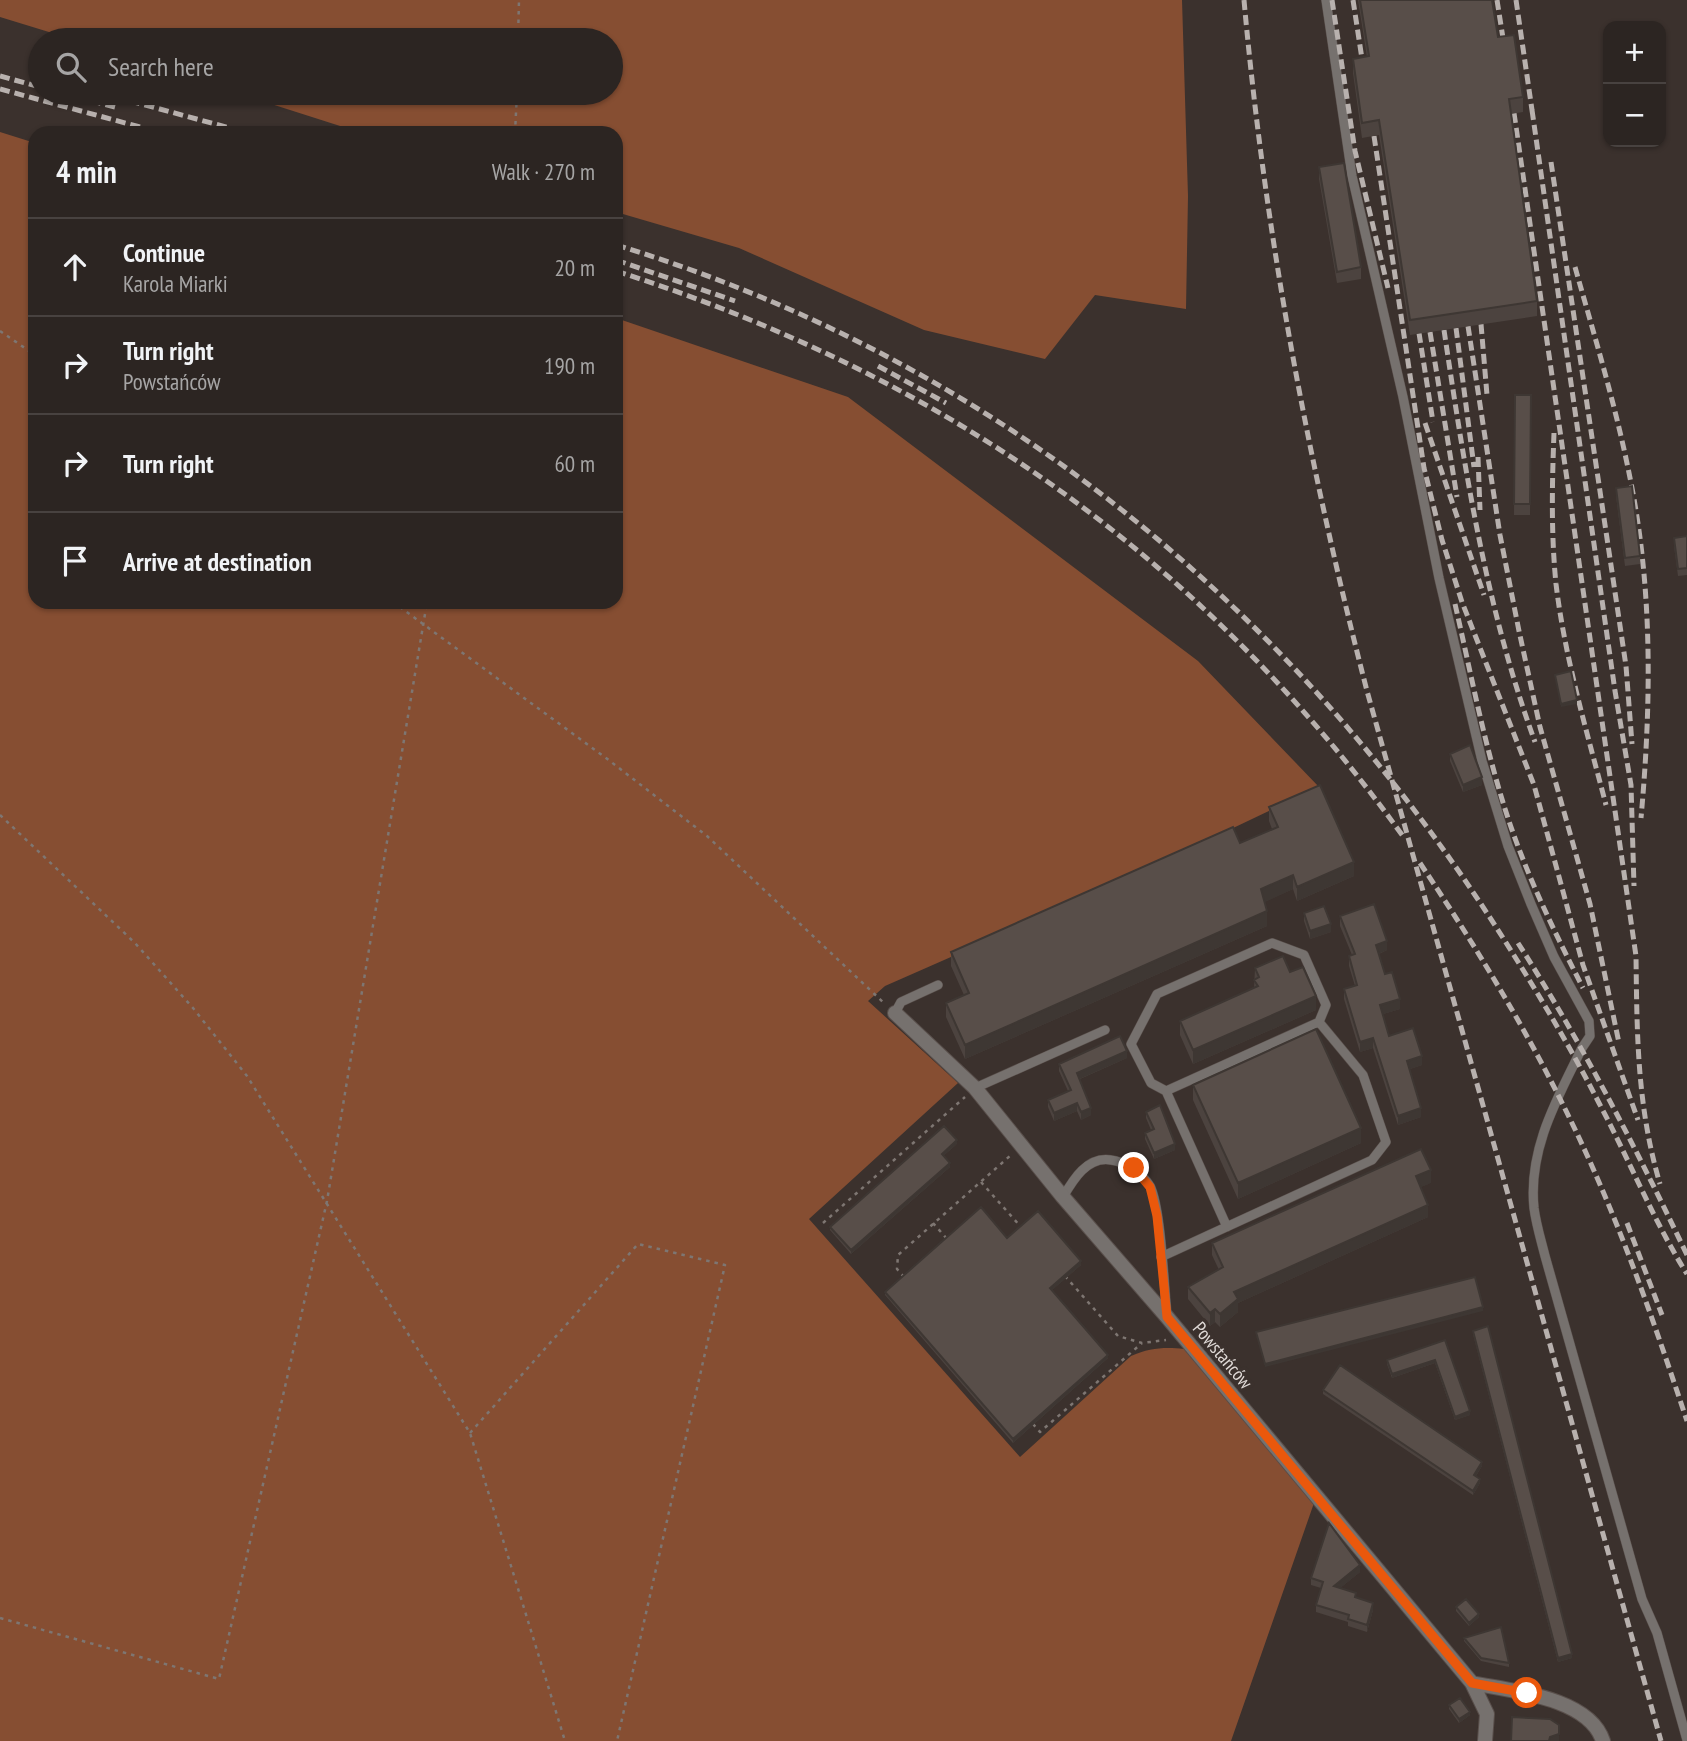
<!DOCTYPE html>
<meta charset="utf-8">
<style>
:root{--surface:#2c2522;--page:#38312f;--text:#f1f3f6;--muted:#a6a5a5;--line:#484240}
body{margin:0;font-family:"PT Sans Narrow",sans-serif;background:var(--page);color:var(--text)}
.controls{position:absolute;right:21px;top:21px;display:grid;overflow:hidden;border-radius:14px;box-shadow:0 2px 5px #0004}
.controls button{width:63px;height:63px;display:grid;place-items:center;padding:0;border:0;border-bottom:2px solid var(--line);background:var(--surface);color:var(--text);font:35px sans-serif}
.stop{position:absolute;width:21px;height:21px;margin:-16px;border:5px solid #ea580c;border-radius:50%;background:#fff}
.stop.end{background:#ea580c;border-color:#fff;box-shadow:0 2px 7px #0008}
.list{margin:0;padding:0;list-style:none}
h2{display:flex;justify-content:space-between;align-items:center;height:91px;margin:0;padding:0 28px;font-size:30px}
h2 small{font-size:23px;font-weight:400;color:var(--muted)}
.list li{display:grid;grid-template-columns:46px 1fr auto;gap:21px;align-items:center;box-sizing:border-box;height:98px;padding:0 28px;border-top:2px solid var(--line)}
.list b{display:block;font-size:26px;white-space:nowrap}
.list p{margin:0;font-size:23px;white-space:nowrap;color:var(--muted)}
.list em{font-size:23px;font-style:normal;color:var(--muted)}
.icon{flex:none;width:38px;height:38px;fill:none;stroke:currentColor;stroke-width:2;stroke-linecap:round;stroke-linejoin:round}
.map{position:relative;flex:none;width:1687px;height:1741px;overflow:hidden}
.search{position:absolute;background:var(--surface);box-shadow:0 2px 5px #0004;left:28px;top:28px;width:595px;height:77px;display:flex;align-items:center;gap:18px;box-sizing:border-box;padding:0 24px;border-radius:38px;color:var(--muted);font-size:26px}
.panel{position:absolute;background:var(--surface);box-shadow:0 2px 5px #0004;left:28px;top:126px;width:595px;height:483px;border-radius:21px}
.map>svg:first-child{display:block}
.forest{fill:#864e32}
.lines{fill:none;stroke-linecap:round;stroke-linejoin:round}
.lane-casing{stroke:#594f4b;stroke-width:10}
.street-casing{stroke:#594f4b;stroke-width:16}
.path{stroke:#7e7672;stroke-width:2.5;stroke-dasharray:3.5 5;stroke-linecap:butt}
.lane{stroke:#76716e;stroke-width:9}
.street{stroke:#76716e;stroke-width:14}
.rail{stroke:#b8b1ae;stroke-width:5;stroke-dasharray:10 5;stroke-linecap:butt}
.wall{fill:#4c433f}
.shaded-wall{fill:#3e3733}
.building{fill:#584e49;stroke:#3e3733;stroke-width:2}
.route{stroke:#ea580c;stroke-width:9}
.labels{text-anchor:middle;dominant-baseline:central;stroke-width:7;stroke-linejoin:round;paint-order:stroke}
.street-label{font-size:19px;fill:#dfd9d6;stroke:#3b312d}
</style>
<div class="map">
<svg width="1687" height="1741" viewBox="0 0 1687 1741">
<rect width="100%" height="100%" fill="#3b312d"/>
<path class="forest" d="M0 0H1182L1188 196 1186 309 1095 295 1045 359 924 330 739 248 616 212V133H362L237 93H611V40H75L0 17Z
M0 132 35 143V602H616V318L848 397 1198 661 1319 787 1103 890 885 986 868 1001 958 1083 809 1219 1020 1457 1131 1356C1150 1348 1164 1347 1184 1349L1314 1503 1231 1741H0Z"/>
<g class="lines">
<g class="lane-casing">
<path id="lane" d="M1326 0 1352 176 1403 397 1439 578 1482 761 1508 846 1531 904 1554 957 1589 1021 1590 1036 1582 1048C1557 1099 1528 1149 1534 1208 1536 1224 1541 1240 1545 1256L1642 1599 1657 1633 1687 1740
M895 1013 901 1002 938 985
M975 1088 1105 1030
M1063 1197C1073 1180 1087 1156 1111 1160 1126 1162 1142 1173 1150 1186 1161 1208 1164 1287 1167 1315
M1227 1227 1166 1091 1151 1083 1131 1044 1157 994 1272 943 1304 955 1326 1005 1319 1022
M1161 1257 1372 1160 1386 1142 1363 1075 1319 1022 1166 1091"/>
</g>
<g class="street-casing">
<path id="street" d="M895 1013 975 1088 1063 1197 1167 1317 1472 1683 1487 1714 1485 1741
M1472 1683C1511 1691 1589 1697 1603 1741"/>
</g>
<path class="path" d="M518 40 519 0
M515 133 517 93
M0 331 35 355
M393 602 606 758 707 836 885 1004
M0 815 135 943 193 1008 247 1076 470 1433 565 1741
M981 1182 1021 1227
M823 1223 965 1097
M933 1223 947 1239
M1065 1276 1118 1336 1142 1343 1166 1340
M904 1277 897 1269 898 1255 1011 1155
M1033 1424 1040 1432 1142 1343
M470 1433 638 1244 725 1265 617 1741
M0 1618 219 1679 327 1201 427 602"/>
<use href="#lane" class="lane"/>
<use href="#street" class="street"/>
<path class="rail" d="M1244 0C1265 234 1308 463 1367 691L1661 1741
M1332 0 1355 151 1388 288
M1353 0 1364 72
M1497 0 1505 51
M1516 0 1533 117
M0 76 40 87
M0 89 162 133
M62 93 115 107
M101 93 248 133
M1532 110 1615 691 1631 785 1634 886
M1514 113 1636 956C1637 1036 1637 1106 1660 1184
M1374 136 1424 468 1442 540 1462 602 1534 785 1583 965 1638 1120
M1551 162 1626 666 1632 744
M616 245C998 361 1300 613 1510 949 1542 1000 1572 1050 1599 1103 1629 1159 1653 1220 1687 1274
M616 260 735 301
M1575 267C1595 338 1617 410 1631 483 1653 593 1651 707 1641 818
M616 271C944 376 1203 558 1405 839
M1481 324 1487 395
M1468 326 1500 535 1519 631 1540 727 1590 904 1619 1043
M1456 328 1474 467
M1444 330C1465 471 1486 608 1535 742
M1430 332 1457 497
M1419 333 1433 422
M878 366 946 403
M1425 423 1484 595
M1554 433C1552 484 1551 534 1556 584 1565 659 1587 732 1606 805
M1478 457 1480 510
M1455 604C1472 678 1486 754 1511 827 1530 882 1556 935 1583 988
M1420 863C1475 945 1527 1030 1570 1119 1618 1217 1653 1319 1687 1421
M1518 943C1582 1043 1636 1148 1687 1255
M1627 1223 1662 1315"/>
</g>
<path class="wall" d="M1358 0H1492L1498 37 1523 97V112L1511 114 1537 301V316L1410 335 1379 135 1362 138 1353 73V59L1367 57Z
M1319 167 1361 267V279L1337 283 1319 179Z
M1515 395H1531L1530 515H1514Z
M1616 488 1640 556V564L1625 566 1616 496Z
M1687 536V575L1678 576 1674 546V538Z
M1450 754 1482 785 1463 792 1450 761Z
M1269 807 1354 876 1297 901 1293 889 1264 902 1267 926 965 1059 946 1017V1003L964 995 951 966V952L1240 843 1272 829 1269 821Z
M1304 913 1331 932 1310 939 1304 921Z
M1340 916 1387 950 1379 954 1385 974 1400 1009 1383 1014 1389 1036 1422 1065 1410 1069 1421 1117 1398 1125 1373 1048 1360 1052 1344 999V989L1355 986 1349 966V956L1352 955 1340 926Z
M1255 968 1290 972 1316 1010 1193 1064 1180 1035V1021L1254 988Z
M1127 1058 1080 1079 1091 1115 1081 1120 1077 1111 1054 1121 1048 1107V1100L1068 1091 1059 1071V1064Z
M1193 1085 1361 1143 1238 1199 1193 1100Z
M1146 1112 1175 1150 1154 1159 1145 1139V1133L1151 1130 1146 1118Z
M957 1144 943 1156 950 1167 851 1254 830 1230V1227Z
M1431 1183 1420 1187 1428 1217 1238 1303V1312L1220 1327 1215 1322 1210 1326 1188 1299V1287L1219 1270 1212 1255V1243Z
M1007 1238 1081 1265 1052 1290 1108 1358 1013 1443 885 1295V1292Z
M1473 1331 1572 1658 1558 1662 1473 1334Z
M1445 1340 1470 1415 1455 1420 1435 1363 1392 1378 1387 1364V1360Z
M1323 1390 1482 1466 1476 1476 1480 1483 1473 1495 1323 1394Z
M1360 1572 1340 1588 1356 1598 1373 1610 1367 1632 1348 1626V1622L1316 1612V1605L1321 1588 1311 1585V1578Z
M1456 1607 1479 1617 1469 1626 1456 1611Z
M1464 1638 1509 1663V1667L1481 1661 1464 1641Z
M1449 1705 1470 1715 1459 1723 1449 1709Z"/>
<path class="shaded-wall" d="M1577 700V704L1561 707V704Z
M1482 777V785L1463 792V785Z
M1354 862V876L1297 901V887Z
M1293 875V889L1261 904V889Z
M1267 911V926L965 1059V1045Z
M1331 924V932L1310 939V931Z
M1387 941V950L1376 955V945Z
M1316 996V1010L1193 1064V1050Z
M1400 999V1009L1380 1015V1005Z
M1373 1038V1048L1360 1052V1042Z
M1127 1051V1058L1077 1080V1073Z
M1422 1056V1065L1407 1070V1061Z
M1077 1103V1111L1054 1121V1113Z
M1091 1108V1115L1081 1120V1112Z
M1421 1108V1117L1398 1125V1116Z
M1361 1128V1143L1238 1199V1183Z
M957 1140V1144L942 1157V1154Z
M1175 1144V1150L1154 1159V1153Z
M950 1163V1167L851 1254V1250Z
M1431 1170V1183L1416 1189V1176Z
M1428 1205V1217L1238 1303V1312L1220 1327V1314L1234 1292Z
M1081 1261V1265L1050 1292V1288Z
M1483 1307V1311L1265 1367V1364Z
M1215 1309V1322L1210 1326V1313Z
M1108 1355V1358L1013 1443V1439Z
M1435 1360V1363L1392 1378V1374Z
M1470 1411V1415L1455 1420V1417Z
M1482 1462V1466L1474 1479V1475Z
M1480 1479V1483L1473 1495V1491Z
M1360 1565V1572L1334 1593V1586Z
M1373 1603V1610L1367 1632V1625Z
M1479 1614V1617L1469 1626V1623Z
M1572 1654V1658L1558 1662V1658Z
M1470 1712V1715L1459 1723V1719Z
M1559 1732V1741H1549L1550 1737Z"/>
<path class="building" d="M1360 0H1492L1498 37 1514 35 1523 97 1509 99 1537 301 1410 320 1379 120 1362 123 1353 59 1369 56Z
M1344 163 1361 267 1337 272 1319 167Z
M1515 395H1531L1530 504H1514Z
M1632 486 1640 556 1625 558 1616 488Z
M1687 536V568L1678 569 1674 538Z
M1571 671 1577 700 1561 704 1555 675Z
M1470 745 1482 777 1463 785 1450 754Z
M1320 785 1354 862 1297 887 1293 875 1261 889 1267 911 965 1045 946 1003 969 993 951 952 1233 827 1240 843 1278 827 1269 807Z
M1374 904 1387 941 1376 945 1385 974 1392 972 1400 999 1380 1005 1389 1036 1413 1028 1422 1056 1407 1061 1421 1108 1398 1116 1373 1038 1360 1042 1344 989 1357 985 1349 956 1355 954 1340 916Z
M1324 906 1331 924 1310 931 1304 913Z
M1283 956 1290 972 1303 967 1316 996 1193 1050 1180 1021 1258 986 1254 980 1259 977 1255 968Z
M1316 1029 1361 1128 1238 1183 1193 1085Z
M1120 1036 1127 1051 1077 1073 1091 1108 1081 1112 1077 1103 1054 1113 1048 1100 1071 1090 1059 1064Z
M1160 1105 1175 1144 1154 1153 1145 1133 1154 1129 1146 1112Z
M944 1126 957 1140 942 1154 950 1163 851 1250 830 1227Z
M1421 1149 1431 1170 1416 1176 1428 1205 1234 1292 1238 1299 1220 1314 1215 1309 1210 1313 1188 1287 1223 1267 1212 1243Z
M981 1207 1007 1238 1038 1211 1081 1261 1050 1288 1108 1355 1013 1439 885 1292Z
M1475 1277 1483 1307 1265 1364 1256 1332Z
M1488 1326 1572 1654 1558 1658 1473 1331Z
M1445 1340 1470 1411 1455 1417 1435 1360 1392 1374 1387 1360Z
M1340 1365 1482 1462 1474 1475 1480 1479 1473 1491 1323 1390Z
M1329 1523 1360 1565 1334 1586 1356 1593 1355 1597 1373 1603 1367 1625 1348 1619 1349 1615 1316 1605 1323 1582 1311 1578Z
M1466 1599 1479 1614 1469 1623 1456 1607Z
M1501 1627 1509 1663 1481 1658 1464 1638Z
M1460 1698 1470 1712 1459 1719 1449 1705Z
M1512 1717 1550 1719 1559 1725V1734L1550 1737 1549 1741H1511Z"/>
<g class="lines">
<path class="route" d="M1134 1168 1150 1187 1157 1216 1167 1317 1472 1683 1527 1693"/>
</g>
<g class="labels">
<g class="street-label">
<text transform="translate(1223 1355) rotate(50)">Powstańców</text>
</g>
</g>
</svg>
<div class="controls">
<button>+</button>
<button>−</button>
</div>
<div class="stop" style="left:1527px;top:1693px"></div>
<div class="stop end" style="left:1134px;top:1168px"></div>
<div class="search"><svg class="icon" aria-label="search" viewBox="0 0 24 24"><circle cx="10" cy="10" r="6"/><path d="M15 15l6 6"/></svg>Search here</div>
<section class="panel">
<h2>4 min<small>Walk · 270 m</small></h2>
<ul class="list">
<li><svg class="icon" aria-label="ahead" viewBox="0 0 24 24"><path d="M12 20V5M6 11l6-6 6 6"/></svg><div><b>Continue</b><p>Karola Miarki</p></div><em>20 m</em></li>
<li><svg class="icon" aria-label="right" viewBox="0 0 24 24"><path d="M7 20v-9h11M14 6l5 5-5 5"/></svg><div><b>Turn right</b><p>Powstańców</p></div><em>190 m</em></li>
<li><svg class="icon" aria-label="right" viewBox="0 0 24 24"><path d="M7 20v-9h11M14 6l5 5-5 5"/></svg><div><b>Turn right</b></div><em>60 m</em></li>
<li><svg class="icon" aria-label="arrive" viewBox="0 0 24 24"><path d="M6 21V4h12l-3 4 3 4H6"/></svg><div><b>Arrive at destination</b></div></li>
</ul>
</section>
</div>
